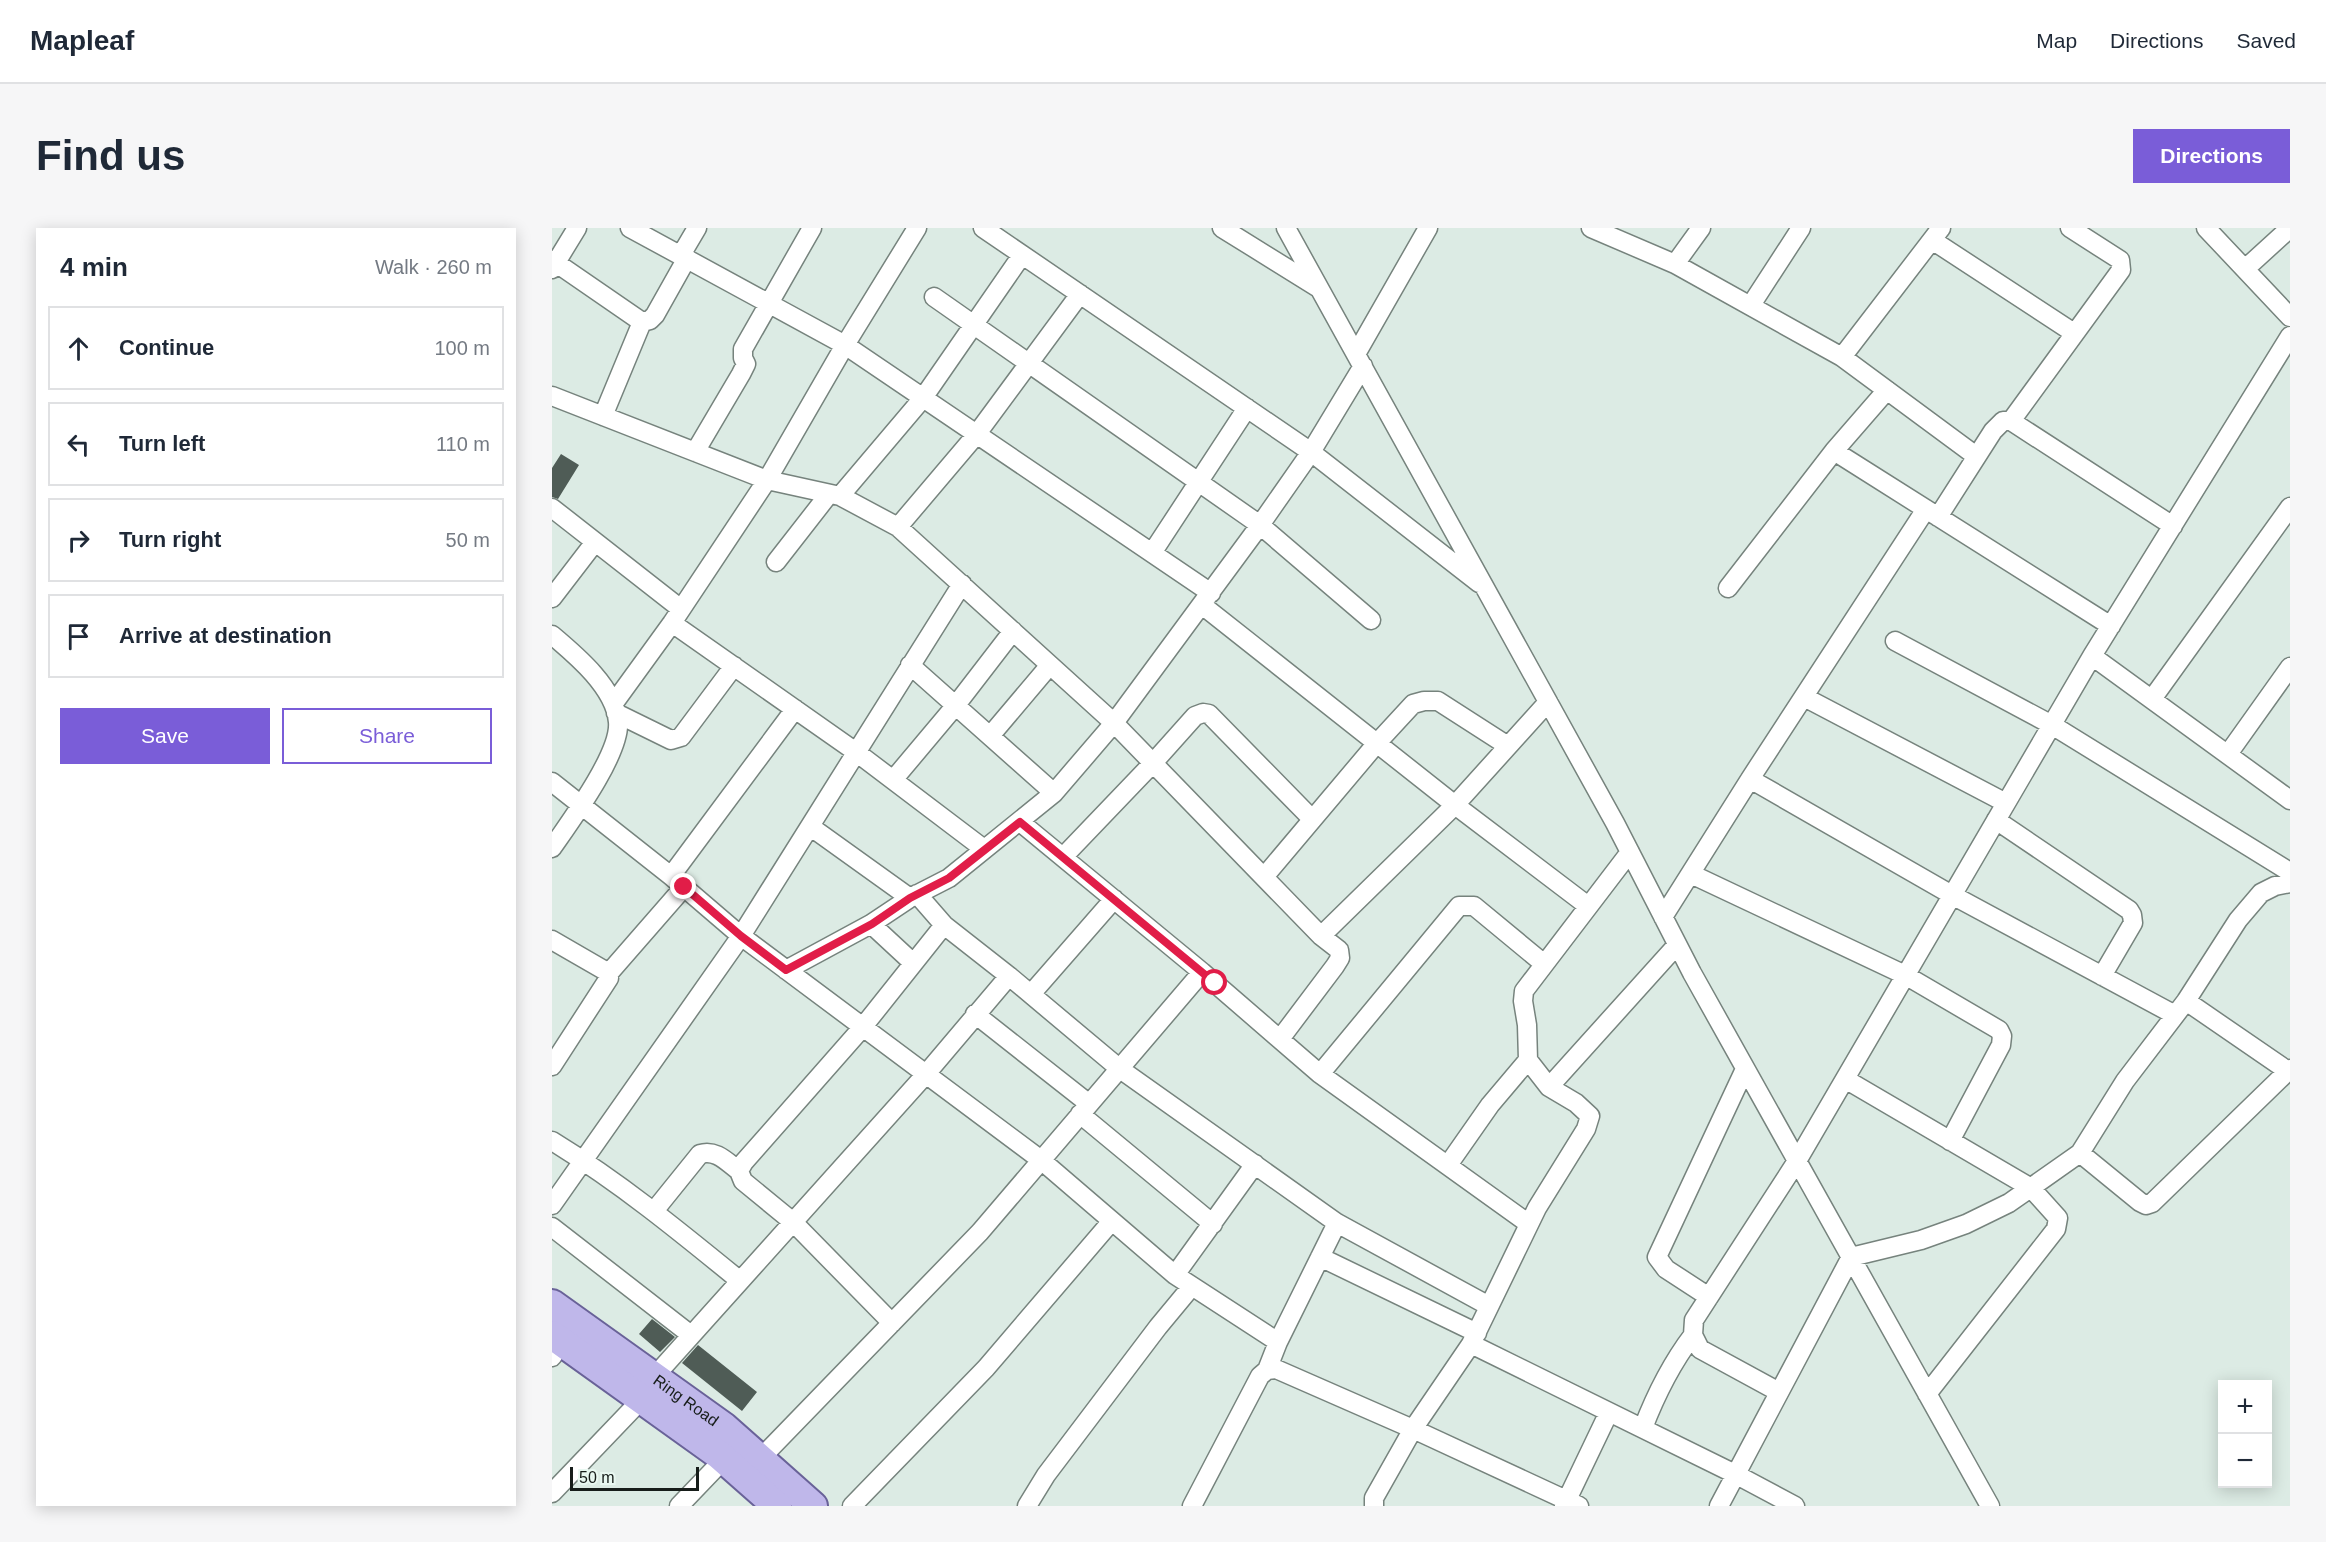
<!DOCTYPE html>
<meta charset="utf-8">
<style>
:root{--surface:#fff;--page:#f6f6f7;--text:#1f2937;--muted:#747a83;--line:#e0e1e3;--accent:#7a5dd8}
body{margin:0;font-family:Arial,sans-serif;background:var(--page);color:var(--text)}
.controls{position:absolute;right:18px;bottom:18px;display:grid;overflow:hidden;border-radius:0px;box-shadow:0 3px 15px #0003}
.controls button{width:54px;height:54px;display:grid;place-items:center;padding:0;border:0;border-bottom:2px solid var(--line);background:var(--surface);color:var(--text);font:30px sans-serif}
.scale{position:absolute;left:18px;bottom:15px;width:129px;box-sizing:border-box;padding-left:6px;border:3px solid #171d1a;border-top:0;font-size:16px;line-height:21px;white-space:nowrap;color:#171d1a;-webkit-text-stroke:4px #e9f8f1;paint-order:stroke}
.stop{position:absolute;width:18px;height:18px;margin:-14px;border:4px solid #e11d48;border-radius:50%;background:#fff}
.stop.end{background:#e11d48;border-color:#fff;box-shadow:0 2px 6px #0008}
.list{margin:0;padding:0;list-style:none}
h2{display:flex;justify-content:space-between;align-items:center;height:78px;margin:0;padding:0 24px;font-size:26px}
h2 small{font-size:20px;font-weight:400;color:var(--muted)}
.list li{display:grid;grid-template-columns:39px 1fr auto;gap:18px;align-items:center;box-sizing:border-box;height:84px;margin:0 12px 12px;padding:0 12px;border:2px solid var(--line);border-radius:0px}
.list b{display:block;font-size:22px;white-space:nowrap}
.list em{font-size:20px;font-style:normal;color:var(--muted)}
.actions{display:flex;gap:12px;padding:18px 24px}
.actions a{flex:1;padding:14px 0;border:2px solid var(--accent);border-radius:0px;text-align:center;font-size:21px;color:var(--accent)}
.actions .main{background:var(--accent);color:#fff}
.icon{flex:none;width:33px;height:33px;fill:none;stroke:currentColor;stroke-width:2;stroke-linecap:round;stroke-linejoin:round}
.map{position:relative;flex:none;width:1738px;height:1278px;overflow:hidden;border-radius:0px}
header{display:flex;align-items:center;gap:36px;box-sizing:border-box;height:84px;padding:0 30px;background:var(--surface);border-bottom:2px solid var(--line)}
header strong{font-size:28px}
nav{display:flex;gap:33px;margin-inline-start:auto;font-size:21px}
.intro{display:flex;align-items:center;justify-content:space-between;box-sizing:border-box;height:144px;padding:0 36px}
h1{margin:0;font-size:42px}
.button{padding:15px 27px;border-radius:0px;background:var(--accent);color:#fff;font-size:21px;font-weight:700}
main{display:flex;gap:36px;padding:0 36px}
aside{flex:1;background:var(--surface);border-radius:0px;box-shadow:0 3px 15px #0003}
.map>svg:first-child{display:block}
.building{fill:#4f5c56}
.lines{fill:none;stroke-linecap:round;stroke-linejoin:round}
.street-casing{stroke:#76837d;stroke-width:21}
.primary-casing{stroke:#696298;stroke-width:32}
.street{stroke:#fff;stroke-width:18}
.primary{stroke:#bfb7ea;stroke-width:28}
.route{stroke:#e11d48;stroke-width:8}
.labels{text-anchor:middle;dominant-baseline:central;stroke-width:6;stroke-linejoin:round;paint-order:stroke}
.street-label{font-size:16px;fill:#171d1a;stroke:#e9f8f1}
</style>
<header>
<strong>Mapleaf</strong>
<nav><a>Map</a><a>Directions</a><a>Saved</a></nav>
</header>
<div class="intro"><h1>Find us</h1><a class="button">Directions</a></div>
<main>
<aside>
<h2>4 min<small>Walk · 260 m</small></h2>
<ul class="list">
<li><svg class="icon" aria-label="ahead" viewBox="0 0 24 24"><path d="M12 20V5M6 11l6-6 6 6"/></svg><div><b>Continue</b></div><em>100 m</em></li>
<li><svg class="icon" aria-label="left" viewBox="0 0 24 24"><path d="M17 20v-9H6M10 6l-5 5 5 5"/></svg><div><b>Turn left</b></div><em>110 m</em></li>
<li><svg class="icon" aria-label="right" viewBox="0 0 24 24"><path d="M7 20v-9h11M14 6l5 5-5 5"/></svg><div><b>Turn right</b></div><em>50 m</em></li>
<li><svg class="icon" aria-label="arrive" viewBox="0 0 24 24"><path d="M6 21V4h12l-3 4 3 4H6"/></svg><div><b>Arrive at destination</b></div></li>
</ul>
<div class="actions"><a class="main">Save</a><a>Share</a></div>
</aside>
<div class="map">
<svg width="1738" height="1278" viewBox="0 0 1738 1278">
<rect width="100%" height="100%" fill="#dcebe4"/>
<path class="building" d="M9 226 27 237 6 271 0 269V240Z
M100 1091 123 1109 108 1124 87 1106Z
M146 1117 205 1164 190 1183 130 1135Z"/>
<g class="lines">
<g class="street-casing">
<path id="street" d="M78 0 293 117 659 365
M431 0 759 224 927 355
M670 0 765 59
M734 0 1063 595 1140 745 1438 1278
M1039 0 1123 36 1290 129 1424 228
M1654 0 1738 89
M1380 12 1522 105
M129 27 145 0
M0 32 90 94
M1123 36 1149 0
M0 41 25 0
M1693 41 1738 0
M382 69 708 297 819 392
M1199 77 1249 0
M90 94 98 92 103 87 135 30
M804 126 876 0
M1290 129 1389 0
M0 168 215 252 288 268 346 299 562 495 769 708 787 722 788 730 783 738 728 811
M51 188 90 94
M1459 193 1569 42 1568 32 1518 0
M1282 223 1559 398
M143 224 189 146 194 136 191 130V121L260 0
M288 268 371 170 470 27
M0 280 129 381
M1386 289 1441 203 1451 193H1459L1621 298
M346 299 424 207 528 66
M600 325 695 180
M224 334 277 266
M1176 360 1282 223 1335 162
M0 370 43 314
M650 377 903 577 1036 678
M120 395 304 524 432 621
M0 407C25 428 63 460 66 494 69 525 18 594 0 620
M1343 413 1500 497 1738 644
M1540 428 1738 572
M358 437 502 565
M1252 469 1454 575
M1600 471 1738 279
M62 475 120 395 215 252 293 117 365 0
M64 485 119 512 129 509 182 438
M438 508 498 437
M1676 526 1738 439
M1198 551 1400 667 1623 787
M341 552 404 477 461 403
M0 554 119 648 189 708 489 932 623 1047 726 1114
M1444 592 1577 682 1580 687 1581 695 1550 748
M468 594 650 744 768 846 977 996
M259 599 358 670
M511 629 601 535 643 488 651 485 657 486 760 591
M1139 646 1353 747 1447 802 1450 808 1449 817 1398 913
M119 648 243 481
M712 649 825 515 861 476 872 473H886L956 518
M365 666 392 697 457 748 568 841 785 995 937 1078
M1111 689 1198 551 1374 281
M319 696 360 734
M769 708 903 577 996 474
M0 712 57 745V750L0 838
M234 742 319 696 358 670 397 650 502 565 562 495 708 297 759 224 811 138
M57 745 132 659
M479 766 562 671
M1634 773 1736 843
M423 786 536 875
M768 846 907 678H922L991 735
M1293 851 1479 960 1506 990 1504 1001 1375 1166
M997 859 1125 717
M528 886 661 996
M0 913C67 954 127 1003 187 1052
M1528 925 1588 974 1594 977 1600 975 1738 841
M896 937 938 877 976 832
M0 977 189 708 410 356
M102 983 148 926C164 921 175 934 187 943
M0 999 139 1107
M768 1029 925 1105
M623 1047 703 936
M1157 1069 1114 1041 1105 1029 1193 841
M340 1095 241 994 191 953 187 943 192 934 310 800 392 697
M919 1116 1183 1246 1243 1278
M0 1129 10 1114
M715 1142 724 1141 861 1201 1027 1278
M102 1149 374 846 457 748
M1227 1164 1148 1121 1141 1107 1142 1092 1245 933 1540 428 1738 108
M1091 1200C1104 1166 1119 1136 1141 1107
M208 1231 428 1004 650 744
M0 1265 90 1171
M127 1278 172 1231
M300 1278 434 1140 559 994
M475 1278 494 1247 606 1099 640 1058
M640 1278 708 1148 715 1142 726 1114 785 995
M822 1278V1270L861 1201 919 1116 985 980 1034 901 1038 888 1024 875 997 859 976 832 975 797 971 773 972 763 1078 624
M1012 1278 1057 1184
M1167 1278 1299 1029 1369 1012 1414 996 1457 975 1528 925 1573 853 1634 773 1686 692 1709 665 1723 658 1738 655"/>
</g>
<g class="primary-casing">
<g id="primary">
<path id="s1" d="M0 1076 172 1199 261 1278"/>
<path d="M0 1107 166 1226 225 1278"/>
</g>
</g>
<use href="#street" class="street"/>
<use href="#primary" class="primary"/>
</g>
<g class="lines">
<path class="route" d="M132 659 189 708 234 742 320 696 358 670 397 650 468 594 663 755"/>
</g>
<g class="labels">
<g class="street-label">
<text stroke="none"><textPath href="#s1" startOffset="165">Ring Road</textPath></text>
</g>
</g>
</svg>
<div class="controls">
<button>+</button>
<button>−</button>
</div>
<div class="scale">50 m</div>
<div class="stop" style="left:663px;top:755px"></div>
<div class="stop end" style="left:132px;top:659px"></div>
</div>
</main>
